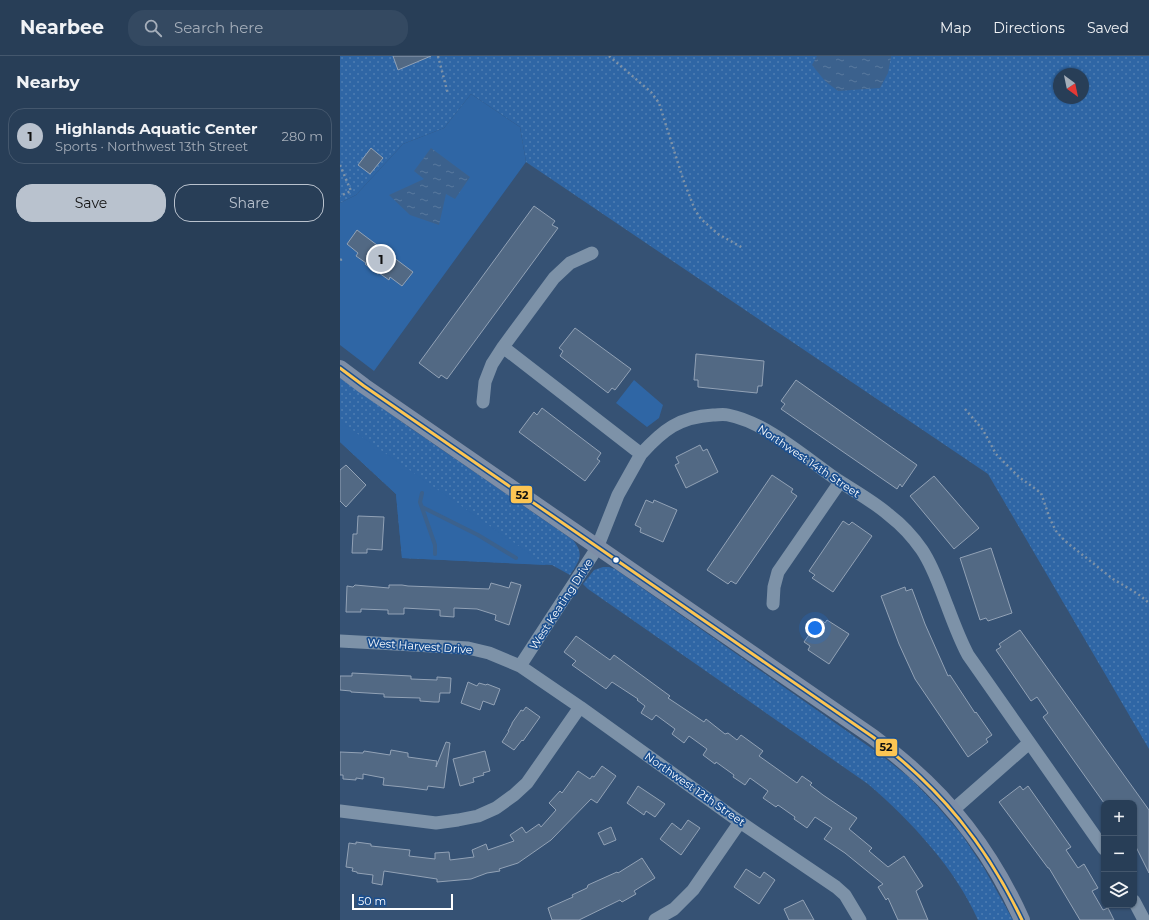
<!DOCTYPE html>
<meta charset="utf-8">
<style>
:root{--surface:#283e57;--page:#344961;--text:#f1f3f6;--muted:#a5aeba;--line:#44576d;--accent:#b9c2ce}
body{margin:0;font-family:Montserrat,sans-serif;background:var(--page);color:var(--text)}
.controls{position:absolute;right:12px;bottom:12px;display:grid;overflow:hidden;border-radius:8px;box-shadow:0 1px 3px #0004}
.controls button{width:36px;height:36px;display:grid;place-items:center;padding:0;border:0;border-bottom:1px solid var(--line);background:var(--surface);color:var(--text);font:20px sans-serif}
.compass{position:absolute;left:713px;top:12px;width:36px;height:36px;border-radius:50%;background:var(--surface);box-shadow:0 1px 3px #0004;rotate:147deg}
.scale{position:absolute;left:12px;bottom:10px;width:101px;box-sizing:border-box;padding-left:4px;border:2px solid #fff;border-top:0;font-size:11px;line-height:14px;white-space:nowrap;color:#fff;-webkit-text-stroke:3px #1b4f8f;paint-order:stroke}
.you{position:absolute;left:475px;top:572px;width:14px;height:14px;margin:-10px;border:3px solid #fff;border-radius:50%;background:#1a73e8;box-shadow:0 0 0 6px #1a73e833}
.badge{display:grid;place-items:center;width:26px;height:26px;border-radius:50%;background:var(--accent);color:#111;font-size:13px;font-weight:700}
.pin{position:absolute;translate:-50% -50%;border:2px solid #fff;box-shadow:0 1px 4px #0006}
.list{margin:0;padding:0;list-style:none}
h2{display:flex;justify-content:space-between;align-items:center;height:52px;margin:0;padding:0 16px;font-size:17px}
h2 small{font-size:13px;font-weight:400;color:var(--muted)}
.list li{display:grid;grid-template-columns:26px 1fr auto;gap:12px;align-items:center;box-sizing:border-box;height:56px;margin:0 8px 8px;padding:0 8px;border:1px solid var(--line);border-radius:16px}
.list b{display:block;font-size:15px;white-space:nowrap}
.list p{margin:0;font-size:13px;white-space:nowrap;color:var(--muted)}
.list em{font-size:13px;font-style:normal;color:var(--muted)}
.actions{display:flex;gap:8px;padding:12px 16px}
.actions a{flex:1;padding:9px 0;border:1px solid var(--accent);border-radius:16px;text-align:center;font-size:14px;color:var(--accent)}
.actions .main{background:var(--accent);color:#111}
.icon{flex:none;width:22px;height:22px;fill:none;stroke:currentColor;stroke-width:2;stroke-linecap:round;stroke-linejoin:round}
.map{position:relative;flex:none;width:809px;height:864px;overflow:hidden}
header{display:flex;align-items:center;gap:24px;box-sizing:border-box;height:56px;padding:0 20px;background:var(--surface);border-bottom:1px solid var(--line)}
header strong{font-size:19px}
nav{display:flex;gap:22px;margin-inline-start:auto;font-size:14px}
.search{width:280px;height:36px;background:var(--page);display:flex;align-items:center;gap:10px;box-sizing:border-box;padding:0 14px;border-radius:16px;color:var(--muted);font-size:15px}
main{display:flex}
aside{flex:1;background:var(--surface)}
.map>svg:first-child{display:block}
.grass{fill:url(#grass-dots);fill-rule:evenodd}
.park{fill:#2f66a5}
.water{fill:url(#water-ripples)}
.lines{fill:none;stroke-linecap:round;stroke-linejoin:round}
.stream{stroke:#3b618d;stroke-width:4}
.building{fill:#526984;stroke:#92a2b6}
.path{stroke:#7d92a8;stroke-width:2.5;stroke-dasharray:2 3;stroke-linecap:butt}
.minor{stroke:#7d92a8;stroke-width:13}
.major{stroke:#7d8ea7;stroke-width:16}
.bus-1-casing{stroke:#1b4f8f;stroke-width:6}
.bus-1{stroke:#fcc553;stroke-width:3}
.bus-dot{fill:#fff;stroke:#1b4f8f;stroke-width:1.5}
.labels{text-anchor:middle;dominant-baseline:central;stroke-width:3.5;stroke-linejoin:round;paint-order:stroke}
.street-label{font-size:11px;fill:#fff;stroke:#1b4f8f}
.line-badge{stroke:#1b4f8f;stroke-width:1.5}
.pale-badge-label{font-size:11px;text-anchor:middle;font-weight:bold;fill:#111}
</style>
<header>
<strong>Nearbee</strong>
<div class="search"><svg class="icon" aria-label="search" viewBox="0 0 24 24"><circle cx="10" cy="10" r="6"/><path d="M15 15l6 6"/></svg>Search here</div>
<nav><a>Map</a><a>Directions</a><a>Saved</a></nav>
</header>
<main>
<aside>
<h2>Nearby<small></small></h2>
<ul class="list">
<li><span class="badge">1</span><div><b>Highlands Aquatic Center</b><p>Sports · Northwest 13th Street</p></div><em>280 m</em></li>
</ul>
<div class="actions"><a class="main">Save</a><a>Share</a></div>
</aside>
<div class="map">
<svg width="809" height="864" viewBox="0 0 809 864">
<defs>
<pattern id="grass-dots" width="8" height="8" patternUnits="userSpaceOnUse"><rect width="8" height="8" fill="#2f66a5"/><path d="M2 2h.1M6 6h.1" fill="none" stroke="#4e7db2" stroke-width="1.8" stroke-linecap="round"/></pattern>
<pattern id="water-ripples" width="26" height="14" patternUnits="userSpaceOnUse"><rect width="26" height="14" fill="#3b618d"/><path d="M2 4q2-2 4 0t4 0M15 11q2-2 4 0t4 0" fill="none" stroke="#58799e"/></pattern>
</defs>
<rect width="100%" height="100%" fill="#365274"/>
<path class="grass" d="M0 0H809V693L648 418 186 106 180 71 131 38 104 72 63 88 16 139 0 147ZM719 18H743V42H719Z
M0 322 69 371 233 484C245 499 239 505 230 519L212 509 62 502 56 438 0 386Z
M263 511H269L275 513 541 699 570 722 598 751 622 779 644 812 673 864H638C615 812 571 765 528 728L248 533 243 528 254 514Z"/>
<path class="park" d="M131 38 180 71 186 106 34 315 0 289V147L16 139 63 88 104 72Z
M294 324 323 349 319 362 307 371 276 347Z
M0 365 22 381 206 509 62 502 56 438 0 386Z"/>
<path class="water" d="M477 0H551V1L548 17 540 32 498 35 485 25 472 9Z
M91 92 130 121 115 143 106 138 99 169 70 159 49 139 84 123 74 115Z"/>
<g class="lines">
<path class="stream" d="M82 437 80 446 95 489V498
M82 451 138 479 176 502"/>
</g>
<path class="building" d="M53 0H91L58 14Z
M31 92 43 102 30 118 18 109Z
M194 150 215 165 212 169 218 172 107 323 101 319 99 322 79 307Z
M17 174 73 216 62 230 50 221 49 224 39 217 38 218 25 208 26 207 16 200 18 197 7 188Z
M235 272 291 313 275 334 272 332 268 337 220 300 223 295 219 292Z
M356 298 424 305 422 330H418L417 337 358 331V324H354Z
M456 324 577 409 562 431 560 428 557 433 441 353 445 348 441 345Z
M202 352 261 397 257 403 260 405 245 425 179 376 194 356 197 359Z
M360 389 363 395 367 393 378 416 346 432 335 409 339 407 336 401Z
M6 409 26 429 6 451 0 445V414Z
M432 419 453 433 451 436 457 440 396 528 391 525 388 528 367 514Z
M594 420 639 472 614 493 570 440Z
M306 444 313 447 314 444 337 454 323 486 300 476 301 472 295 469Z
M18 460 44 461 42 494 27 493V497H12L13 478H17Z
M503 465 509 469 512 466 532 480 493 536 472 522 475 519 469 515Z
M651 492 672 557 648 565 646 562 640 564 620 502Z
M171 526 181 529 169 569 155 564 156 559 137 553 114 552V561L100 560V554L64 552V558H48V554L21 553V556H6L7 530 13 531 15 529 49 532V529H62L68 530 149 533 151 527 169 532Z
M565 531 566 535 572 533 585 568 608 620 610 619 635 657 636 656 652 679 646 683 648 686 628 701 575 623 559 588 541 540Z
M480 563 485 567 487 564 509 578 489 608 468 594 470 590 464 586Z
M680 574 809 754V817L794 787V747H764L703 661 708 657 697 641 691 645 656 594 661 591 659 588Z
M236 580 270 604 274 599 330 640 328 642 364 666 366 663 385 678 388 677 397 684 401 679 423 695 419 700 457 727 462 720 472 727 470 729 483 739 517 762 509 773 532 792 529 795 548 811 564 800 583 830 576 835 588 864H558L548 842 546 844 538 831 543 828 505 797 484 783 492 772 475 761 467 772 454 763 455 761 438 749 436 751 423 742 428 735 410 722 405 729 393 721 394 719 376 706 375 708 363 699 367 693 349 680 344 687 332 678 335 673 316 659 312 664 301 657 305 650 297 644 298 643 272 626 266 633 232 609 236 605 224 596Z
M12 617 71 620V623L97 624V621L111 622 110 637H100L99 646H94L80 645V642L44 641V638L11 636V635L0 634V620H12Z
M128 626 137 630 139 627 146 629 147 628 160 633 154 649 143 645 140 654 121 647Z
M186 651 200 661 183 685 182 684 174 694 162 686 169 675H168L172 668V667L179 657 181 654 183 655Z
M106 686 110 687 104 732 88 730 87 734 63 731 43 729 44 722 23 718V723L16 722V724L3 723V719H0V696L23 697 24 695 50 699 51 694 68 697V701L97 705 96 711Z
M145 695 150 715 143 717 144 719 133 722 134 726 120 730 113 703Z
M262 710 276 720 257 747 251 743 211 784 178 807 159 813 160 815 147 817 131 823 97 826V823L44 815 42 829 32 827 33 819 17 817V816L12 815 13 812 6 811 9 787 16 788V786L31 788V790L70 794 69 800 95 803V797L109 796 110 804 134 801 132 794 146 788 148 794 174 785 170 779 182 771 186 777 199 768 201 771 216 754 209 747 220 735 222 737 238 715 250 723 252 720 254 721Z
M298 730 325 748 315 761 306 755 304 759 287 747Z
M680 730 683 734 688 730 731 791 726 794 738 812 744 808 758 832 752 835 763 854 768 852 774 864H740L709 812H708L659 746Z
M348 764 360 772 341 799 320 783 332 767 341 774Z
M271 771 276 784 264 789 258 777Z
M302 802 315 822 294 835 296 838 282 846 280 844 239 864H212L208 852 233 841 232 839 247 832 248 829 277 816 278 817Z
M406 813 420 822 424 816 435 824 419 848 394 831Z
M463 844 474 864H449L444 853Z"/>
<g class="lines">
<path class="path" d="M98 0 108 38
M269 0 311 36 319 47 343 123 355 154 361 163 378 178 403 192
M0 109 11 135 0 140
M0 203 1 204 0 206
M625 353 643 374 656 398 679 421 701 437 710 463 716 475 725 485 773 523 798 538 809 547"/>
<path class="minor" d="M163 291 301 398C323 374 339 361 373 359 378 359 383 358 388 359 426 366 468 404 499 425 516 436 534 446 549 459 562 469 573 481 582 494 594 512 600 532 608 552 614 568 620 584 628 599L764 793
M143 346 145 326 152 308 163 291 214 222 230 207 252 197
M433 548 434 531 438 516 500 426
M0 585 128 592 149 597 180 610 240 651 400 766 496 831 505 839 520 864
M180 610 257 492 278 439 301 398
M613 754 689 687
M0 755 96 767 118 764 138 760 156 752 174 739 187 727 240 651
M794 845 804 864
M315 864 334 853 353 834 400 766"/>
<path class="major" d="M0 312 24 330 533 681C546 691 559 701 571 712 619 754 656 806 682 864"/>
<g class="bus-1-casing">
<path id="bus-1" d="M0 312 24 330 533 681C601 733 645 787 682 864"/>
</g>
<use href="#bus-1" class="bus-1"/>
</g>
<circle class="bus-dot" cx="276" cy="504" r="3.5"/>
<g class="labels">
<g class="street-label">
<text transform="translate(469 405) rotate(34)">Northwest 14th Street</text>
<text transform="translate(221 548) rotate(-57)">West Keating Drive</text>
<text transform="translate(80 590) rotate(4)">West Harvest Drive</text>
<text transform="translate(355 733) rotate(35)">Northwest 12th Street</text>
</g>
</g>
<g class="line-badge">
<rect x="170" y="429" width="23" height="19" rx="4" fill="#fcc553"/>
<rect x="535" y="682" width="23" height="19" rx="4" fill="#fcc553"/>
</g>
<g class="pale-badge-label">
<text x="182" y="443">52</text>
<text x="546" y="695">52</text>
</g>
</svg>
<div class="controls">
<button>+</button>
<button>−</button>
<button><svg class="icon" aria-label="layers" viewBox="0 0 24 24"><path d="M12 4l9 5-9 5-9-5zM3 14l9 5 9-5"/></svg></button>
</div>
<svg class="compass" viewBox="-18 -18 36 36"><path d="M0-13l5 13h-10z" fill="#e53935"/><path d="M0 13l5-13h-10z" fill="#a5aeba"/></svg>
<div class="scale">50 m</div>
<div class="you"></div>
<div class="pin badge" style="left:41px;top:203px">1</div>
</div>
</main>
